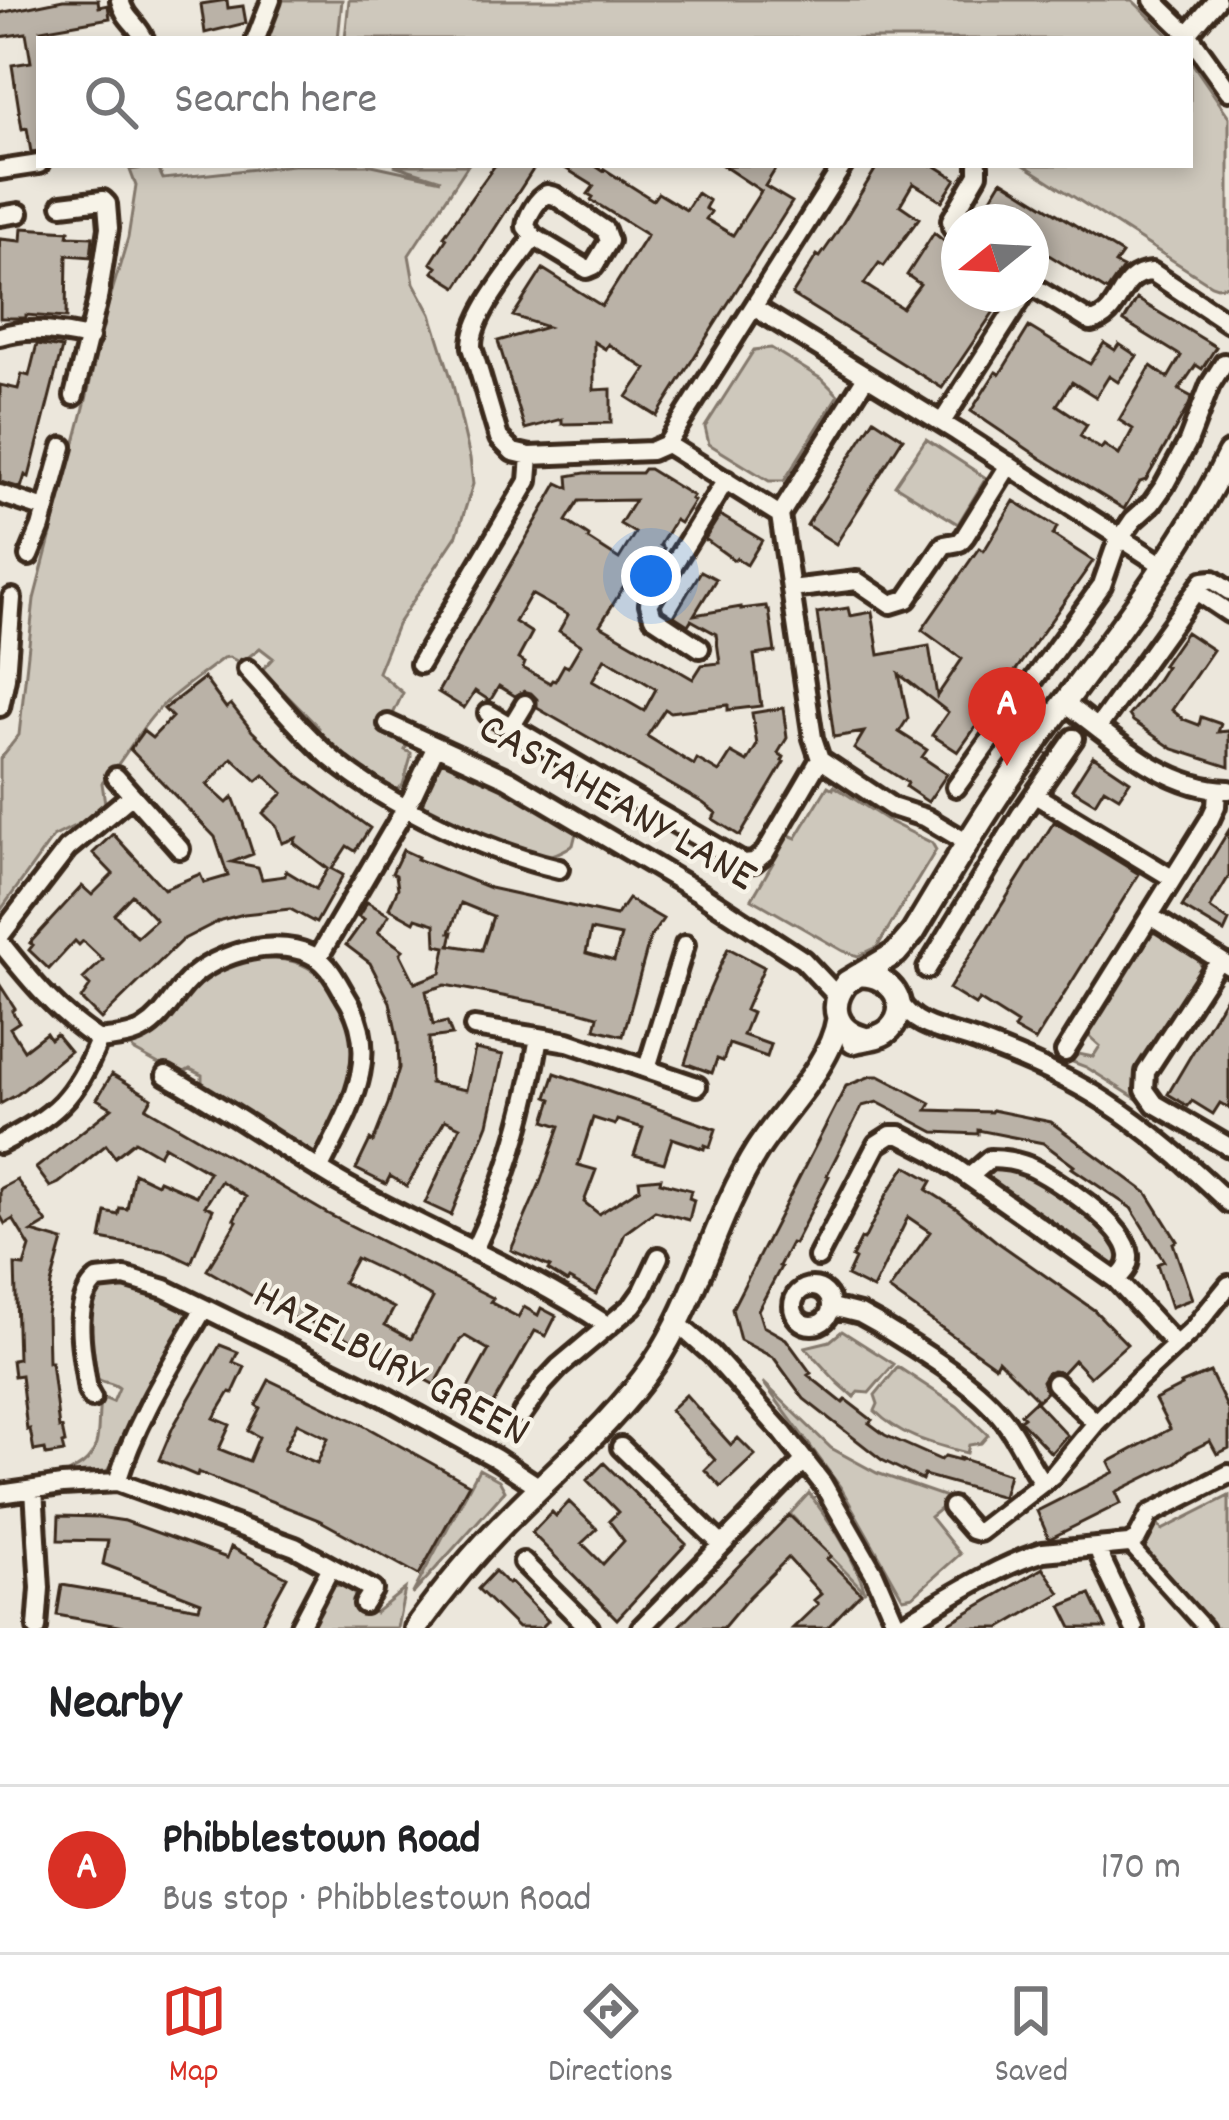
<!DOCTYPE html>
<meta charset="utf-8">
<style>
:root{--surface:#fff;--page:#f6f6f6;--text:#202124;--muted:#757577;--line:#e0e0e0;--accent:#d93025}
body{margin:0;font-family:Dekko,sans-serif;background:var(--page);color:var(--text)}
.compass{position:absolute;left:941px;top:204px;width:108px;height:108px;border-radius:50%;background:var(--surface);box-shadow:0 6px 18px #0003;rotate:252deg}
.you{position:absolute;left:651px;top:576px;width:42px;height:42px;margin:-30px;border:9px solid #fff;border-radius:50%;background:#1a73e8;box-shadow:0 0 0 18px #1a73e833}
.badge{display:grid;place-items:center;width:78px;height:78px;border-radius:50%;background:var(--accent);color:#fff;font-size:39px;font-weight:700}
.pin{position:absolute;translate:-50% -99px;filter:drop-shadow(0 3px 6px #0008)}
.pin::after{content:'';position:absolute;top:63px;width:42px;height:36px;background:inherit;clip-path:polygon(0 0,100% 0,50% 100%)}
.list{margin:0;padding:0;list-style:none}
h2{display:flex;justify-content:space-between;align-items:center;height:156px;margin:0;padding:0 48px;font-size:51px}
h2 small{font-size:39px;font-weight:400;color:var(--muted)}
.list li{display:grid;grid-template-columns:78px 1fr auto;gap:36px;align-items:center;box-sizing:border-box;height:168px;padding:0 48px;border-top:3px solid var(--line)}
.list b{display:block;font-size:45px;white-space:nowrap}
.list p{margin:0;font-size:39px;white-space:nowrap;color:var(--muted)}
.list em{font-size:39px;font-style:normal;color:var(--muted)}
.icon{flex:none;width:66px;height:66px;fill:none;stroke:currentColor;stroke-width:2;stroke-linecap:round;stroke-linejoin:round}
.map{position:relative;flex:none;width:1229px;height:1628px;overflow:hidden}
.search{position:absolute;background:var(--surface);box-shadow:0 6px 18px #0003;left:36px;right:36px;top:36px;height:132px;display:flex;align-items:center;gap:30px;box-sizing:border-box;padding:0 42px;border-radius:0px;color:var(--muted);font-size:45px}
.sheet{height:324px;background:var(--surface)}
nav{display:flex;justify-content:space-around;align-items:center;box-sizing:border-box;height:168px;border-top:3px solid var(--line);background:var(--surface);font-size:33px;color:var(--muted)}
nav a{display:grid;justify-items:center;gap:6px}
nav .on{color:var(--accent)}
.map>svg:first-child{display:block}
.green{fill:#cec8bc;stroke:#84796d;stroke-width:3}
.building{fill:#bab2a7;stroke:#3b2a1e;stroke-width:3;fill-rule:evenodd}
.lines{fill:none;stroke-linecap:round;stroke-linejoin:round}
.pedestrian-casing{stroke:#3b2a1e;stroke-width:21}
.minor-casing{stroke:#3b2a1e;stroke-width:26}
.tertiary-casing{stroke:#3b2a1e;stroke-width:30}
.pedestrian{stroke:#f7f3e8;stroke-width:12}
.minor{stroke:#f7f3e8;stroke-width:16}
.tertiary{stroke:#f7f3e8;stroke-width:21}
.labels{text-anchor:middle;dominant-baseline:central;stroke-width:9;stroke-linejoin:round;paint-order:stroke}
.street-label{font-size:45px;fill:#3b2a1e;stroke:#f7f3e8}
</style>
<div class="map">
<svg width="1229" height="1628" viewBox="0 0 1229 1628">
<rect width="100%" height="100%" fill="#ece7dc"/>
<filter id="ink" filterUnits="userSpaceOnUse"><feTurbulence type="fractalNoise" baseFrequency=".00833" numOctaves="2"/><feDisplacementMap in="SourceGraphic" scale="24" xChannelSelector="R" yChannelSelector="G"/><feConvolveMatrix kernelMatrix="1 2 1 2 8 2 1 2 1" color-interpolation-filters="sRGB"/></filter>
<g filter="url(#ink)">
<path class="green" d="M281 0H342L338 39H265Z
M349 0H1132L1172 39H544L543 36 532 39 509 37 506 39H345Z
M1190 60 1229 117V285L1217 287 1211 285 1024 165H1190Z
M293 165H372L441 180 394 165H468L409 255 414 283 431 314 452 381 470 458 473 484 457 535 397 625 378 672 403 693 385 731 408 743 405 750 411 753V757L403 785 393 792 353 767 317 734 319 728 262 670 273 658 260 648 241 663 229 657 223 658C203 674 179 689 161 707 137 730 125 761 102 783L105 803 86 820 53 837 0 911V759L19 735 34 599 86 400 105 315 128 238 136 186 130 170 157 166 163 179Z
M771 348 823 380 838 395 784 481H769L709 444 705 427 754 350Z
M926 439 986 478 958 524 895 485Z
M445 759 476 772 577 829 573 845C564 850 557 855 546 856 514 858 457 825 428 811 416 795 428 768 445 759Z
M828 786 833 789 834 786 890 822 932 843 936 850 877 947 858 956 843 951 752 899 789 835 796 838Z
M1159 932 1195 955 1202 967 1138 1072 1136 1085 1145 1104 1086 1067 1070 1061 1079 1054 1093 1057 1100 1046 1090 1037 1091 1024 1148 934Z
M257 958C269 959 282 958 295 962 333 974 359 1022 353 1061 348 1092 332 1121 319 1150L313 1153 303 1152 202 1089V1075L190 1069 179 1075 133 1050 130 1044C169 1030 177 994 210 972 223 963 241 962 257 958Z
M993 1167C1033 1171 1116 1221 1121 1263L1115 1266 1105 1262 990 1179 987 1173Z
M121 1284C144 1289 175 1294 187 1315L185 1324 130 1421 117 1455 107 1471 90 1475H66C71 1471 78 1468 83 1464 105 1447 95 1419 101 1397L113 1402 119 1388C111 1381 101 1384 94 1376 88 1349 83 1314 97 1289Z
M842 1331 894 1364 869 1393 858 1392 854 1397 838 1383 805 1347 830 1341Z
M898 1367 957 1406 988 1435 981 1443 969 1445 967 1453C933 1444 901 1437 875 1411L878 1404 875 1395Z
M763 1382 831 1448 877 1473 952 1499 930 1517 960 1554 913 1596 903 1598 841 1488Z
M479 1469 499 1480 505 1491 412 1595Z
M809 1493C831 1523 855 1557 865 1592L790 1514Z
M1229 1496V1628H1210C1199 1612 1146 1562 1144 1549 1144 1541 1152 1528 1155 1520L1162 1530Z
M343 1584 353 1591 357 1604 375 1613 405 1589 397 1628H307L331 1587Z"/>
<path class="building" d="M63 0H98L99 7 108 5 110 18 41 30 39 151 31 152 27 128 22 129 12 65 31 62 26 33 0 37V13Z
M227 0 228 8 243 6 246 23 205 33 201 4Z
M495 165H536L457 287 433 272 437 267 431 263 447 238 444 236Z
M560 165H594L603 171 604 169 653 200 658 193 686 210 697 193 709 201 705 208 711 212 706 219 733 235 761 191 722 165H778L765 186 792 202 657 416 627 397 646 369 608 344 605 349 594 342V390L611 389V423L562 424V419L525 429 498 341 547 327 513 316 543 269 602 306 647 235 591 200 593 197 588 194 594 186Z
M878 165H934L956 179 942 201 913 183 900 205 919 218 884 266 879 263 864 284 902 308 920 284 907 275 934 233 949 245 951 249 946 256 959 264V294H983L999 304 942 388 792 295 817 255 820 257 836 234Z
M1002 180 1122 254 1115 264 1123 268 1107 291 1031 244V222H997L982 213Z
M22 228 69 231 68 236 93 237 91 257 67 255 66 318 26 315V318H0V239L21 241Z
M1137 299 1216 347 1202 369 1196 365 1179 390 1192 397 1189 405 1146 480 1140 482 1124 509 1042 459 971 411 996 372 1000 374 1029 327 1090 364 1104 343 1115 350 1119 344 1137 356 1118 382 1109 376 1096 397 1072 382 1057 405 1087 425 1080 436 1101 449 1104 445 1119 455 1133 429 1119 420 1151 366 1168 378 1181 356 1124 321Z
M37 344 62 348 29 477 25 475 21 488 0 482V385L18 389 22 374 29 376Z
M874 419 903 438 836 544 807 525Z
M644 469H649L693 496 691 499 694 501 680 523 675 520 660 545 664 548 649 572 638 564 600 625 693 679 702 665 720 663 716 634 691 620 688 625 674 616 701 571 716 579 694 615 741 607V609L766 606 767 610H769L775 652 754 655 761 706 728 710V705L670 712 665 709 647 736 694 765 697 759 719 772 731 753 747 762 757 745 752 713 783 708 787 738 778 753 784 757 782 761 784 762 740 836 713 819 716 813 703 803 537 708V699L531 693 524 691 515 696 499 686 490 701 475 691 464 708 438 692 558 483 569 488 568 476 585 473H641ZM635 500 620 524 635 533 619 559 588 539 589 536 566 521 579 501ZM531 594 568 615 559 631 581 645 568 667 564 665 555 681 552 680 550 683 523 668 525 663 518 659 532 633 515 622ZM605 658 656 689 644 711 592 681Z
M1014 501 1057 527 1053 535 1093 561 958 752 932 735 948 712 899 674 908 718 899 732 927 750 922 757 947 774 928 802 906 787 908 783 854 749 864 732 834 737 817 613 848 608 850 616 872 612 879 655 929 646 937 696 962 659 922 630 979 548 984 551Z
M720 515 762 540 747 565 736 558 734 560 705 539Z
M1186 632 1213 650 1172 710 1183 719 1199 725 1201 717 1221 724 1218 732 1229 731V767L1173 749 1133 721 1129 715 1157 680 1166 666 1163 665Z
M204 678 226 708 231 704 252 731 300 777 370 828 355 851 347 846 332 869 343 875 316 923 290 909 244 914 221 920 182 940 101 1019 81 999 90 986 83 979 103 960 83 941 79 945 75 941 49 969 29 950 33 945 30 943 82 886 92 895 113 874 93 853 113 834 164 889 200 874 204 883 228 876 215 837 130 749 143 731 152 738 172 717 164 709ZM232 758 257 781 264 775 283 793 263 813 277 827 282 843 296 838 294 843 328 869 316 889 286 871 285 876 262 879 258 867 232 862 253 854 243 823 233 797 227 803 207 785ZM132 895 156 920 137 937 114 914Z
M1093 756 1130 781 1119 797 1104 788 1095 803 1072 789Z
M1054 822 1139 874 1035 1041 1014 1029 1017 1024 979 1000 975 1005 949 989Z
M1229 830V876L1210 908 1229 921 1224 932 1182 907Z
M403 850 418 857 417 859 490 888 616 916 628 899 663 919 650 938 623 1036 595 1029 598 1016 576 1010 445 985 426 991 433 1025 447 1022 452 1035 429 1038 430 1083 466 1090 475 1049 503 1055 488 1124 451 1215 425 1203 460 1127 445 1120 407 1186 390 1176 386 1184 356 1169 370 1140 373 1142 388 1104 399 1068 398 1041 390 1002 370 963 346 945 364 920 358 917 367 902 389 915 378 932 403 950 400 953 415 983 441 973 446 947 436 945 435 924 416 918 414 922 389 908 398 888 396 875 392 873ZM461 903 493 916 482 950 450 945 453 932H450ZM591 930 621 936 614 961 586 953Z
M728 948 764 967 745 1010 752 1013 743 1035 771 1045 767 1057 729 1044 723 1061 717 1059 712 1073 685 1063 706 998Z
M0 985 15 1008 12 1011 19 1022 10 1028 24 1050 46 1033 50 1039 56 1034 70 1051 18 1094 0 1104Z
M1229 991V1108L1220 1103 1213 1114 1192 1101 1188 1106 1168 1094Z
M555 1073 716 1129 710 1147 705 1145 704 1149 672 1138 664 1163 634 1155 643 1128 617 1120 615 1125 593 1118 578 1165 596 1170 584 1202 599 1214 640 1188 639 1180 661 1178 660 1182 691 1190 689 1198 694 1200 689 1220 655 1211 625 1233 611 1268 596 1294 569 1279 567 1282 548 1270 550 1267 511 1250 540 1183 560 1126 545 1121 552 1099 547 1097Z
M112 1074 152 1098 146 1108 328 1214 493 1298 490 1302 518 1317 524 1307 538 1315 541 1308 556 1316 546 1336 535 1331 487 1414 469 1405 472 1399 464 1395 489 1350 465 1336 460 1340 435 1385 337 1333 335 1336 304 1318 303 1320 296 1319 268 1305 207 1270 237 1221 234 1219 246 1197 221 1181 205 1206 213 1209 191 1263 165 1251 101 1239 106 1212 118 1215 120 1208 127 1209 134 1173 157 1184 159 1180 196 1196 209 1172 164 1146 159 1155 135 1141 115 1157 106 1145 59 1183 50 1187 36 1168 112 1108 97 1099ZM356 1258 400 1279 433 1298 411 1339 385 1325 394 1308 343 1282Z
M871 1076H879L931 1103 927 1110 991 1112 992 1110 1051 1122 1147 1193 1177 1241 1173 1243 1192 1299 1171 1307 1157 1264 1164 1261 1131 1208 1072 1168 1074 1166 1043 1143 978 1130V1134L934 1132 877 1102 862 1106 827 1175 829 1176 794 1244 791 1243 779 1266 781 1267 758 1310 763 1326 786 1339 811 1373 808 1375 843 1403 846 1400 872 1420 869 1423 885 1435 941 1460 945 1456 960 1460V1458L1009 1474 1003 1497 924 1475 922 1480 882 1460 804 1399 774 1358 740 1340 732 1309 846 1086Z
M906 1166 932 1181 927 1190 957 1209 996 1241 1094 1310 1127 1344 1090 1377 1074 1360 1062 1373 1053 1371 1047 1373 1042 1381 1046 1392 1038 1400 998 1360 995 1366 889 1290 930 1232 908 1217 873 1289 847 1276 855 1259 852 1257 861 1239 864 1240 887 1194Z
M17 1180 47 1223 32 1232 63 1241 51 1284 47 1315 48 1362H51L59 1428H62L65 1443 62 1444 64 1452 46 1455 45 1449 34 1451 30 1429 27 1430 21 1375 14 1376 12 1360 18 1359 15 1265 24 1266 30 1247 13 1219 5 1224 0 1215V1189Z
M220 1345 238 1352 233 1362 245 1367 233 1393 230 1392 228 1395 214 1418 230 1425 219 1449 249 1461 259 1437 248 1431 260 1408 256 1405 269 1380 361 1424 469 1484 419 1575 319 1520 198 1472 197 1476 159 1460 173 1427ZM297 1423 328 1438 317 1463 284 1449Z
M1210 1372 1229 1411V1448L1217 1454 1210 1441 1188 1452 1176 1462 1116 1492 1121 1503 1049 1539 1037 1511 1114 1472 1109 1462 1170 1429 1155 1400 1182 1386 1181 1384Z
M686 1395 731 1445 738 1438 755 1455 721 1487 705 1470 715 1460 670 1410Z
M1035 1401 1067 1435 1051 1453 1020 1420 1024 1417 1021 1414Z
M604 1463 686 1544 617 1619 532 1533 552 1512 556 1516 569 1502 597 1529 582 1543 603 1564 624 1541 609 1521 618 1512 587 1480Z
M789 1515 831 1556 827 1559 861 1593 851 1603 827 1628H793L818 1604 814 1600 821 1594 788 1558 749 1597 723 1628H677Z
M59 1516 99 1517 125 1521 227 1558 231 1547 287 1577 259 1628H129L57 1615 62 1585 199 1608 201 1602 103 1564 108 1541 58 1540Z
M1043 1568 1060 1593 1000 1628H941Z
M495 1571 508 1584 510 1582 548 1621 541 1628H518L478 1589Z
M1090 1594 1106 1628H1072L1061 1606Z"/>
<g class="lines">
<g class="pedestrian-casing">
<path id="pedestrian" d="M1129 1544 1205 1628"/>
</g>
<g class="minor-casing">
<path id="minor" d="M120 0C125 20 137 23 144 39
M1153 0 1188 34 1229 91
M1188 34 1217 0
M256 39 271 0
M0 170 39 164
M62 205 103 200 107 204 109 228 98 299 74 396
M0 216 19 213
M534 237 526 227C527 216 537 199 547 194L555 196 605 230 609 241 594 266 587 269 534 237C515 265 471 314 472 347L499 438 513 452 530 456 651 451 667 444
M959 237 952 227 951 220 978 174V165
M1031 285 1091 322C1124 315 1115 274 1152 272L1229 323
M755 308 957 432 1164 566
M0 336C30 326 59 332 90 338
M942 422 1024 294
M667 444 780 515 813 738 820 759 892 807 926 818 968 843
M667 444 843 165
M0 494 45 509
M780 515 866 377
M29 556 41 527 63 447
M791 589 857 581 891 604 907 599 944 545 960 542 965 536 1009 465
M1196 591 1229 613
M700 648 653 617 649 604 726 480
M420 664 528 481 530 456
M247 669C275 699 301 732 331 758 388 806 487 852 559 869
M1064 702C1113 738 1165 789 1229 790
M0 707 6 678 12 598
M488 713 743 863 754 862 765 853 820 759
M388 724 508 779 700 893 803 960 837 996
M511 727 525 704
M1098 727 1203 581 1213 580 1229 591
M116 777 180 849
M956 787 1102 585 1116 545 1133 520 1152 503 1164 486 1188 442 1210 385 1224 363
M1035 795 1172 878
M1150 916 1229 966
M0 936 67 849 132 795
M0 942C30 980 58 1014 99 1040 113 1038 132 1037 144 1029 163 1018 173 996 188 981 216 952 281 935 317 958 329 965 338 983 345 995 385 1056 348 1111 320 1168
M318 958 412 797 436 746
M1219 960 1146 1072 1145 1090 1155 1104 1229 1147
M927 969 1021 814 1074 738
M899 1001C917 1031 949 1030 979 1042 1022 1058 1068 1077 1106 1102 1151 1131 1190 1166 1229 1203
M474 1027 539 1037
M1065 1052 1210 819 1216 806 1217 790
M647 1068 685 945
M166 1075C228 1109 286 1151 347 1186 433 1234 525 1270 607 1325
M0 1144C57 1114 74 1100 99 1040
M969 1177 990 1159C1004 1159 1016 1161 1028 1166 1055 1178 1126 1225 1129 1255 1130 1267 1123 1273 1116 1280
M475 1248C507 1180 527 1112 539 1037L568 1042 697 1086
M818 1257 877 1144 891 1135H900L933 1152 1116 1280 1176 1345
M793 1306a19 19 0 1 1 38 0a19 19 0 1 1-38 0Z
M832 1307 860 1314 878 1324C919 1350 974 1381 1004 1420 1020 1440 1028 1464 1043 1483
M676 1322 712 1354 783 1433 823 1484 874 1573 898 1628
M1055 1383 1096 1423
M92 1398 88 1391C84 1359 69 1303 97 1280L125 1277 165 1289 372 1390 495 1458 541 1488
M522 1414 543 1384 559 1367 633 1305 643 1291 659 1257
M621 1447 722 1545
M117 1482C136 1420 171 1366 203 1310
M34 1489 40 1588 37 1628
M0 1494 62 1485 117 1482 295 1547 373 1590 364 1604
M952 1507 972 1530 979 1532 1053 1475 1096 1423 1137 1381 1194 1328 1229 1285
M1098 1548 1101 1558 1134 1628
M523 1562 589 1628
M898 1627C944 1601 992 1568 1043 1552L1129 1544 1137 1539 1150 1514 1229 1474
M299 1628 331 1567
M641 1628 805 1460"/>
</g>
<g class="tertiary-casing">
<path id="tertiary" d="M864 1038C835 1030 828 1005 847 982L896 953 913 933C948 875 982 816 1022 761 1093 661 1175 565 1229 454
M853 1042C866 1038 880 1039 890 1029 913 1005 890 975 862 975
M416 1628C443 1591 471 1556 504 1523 555 1470 612 1425 654 1364 698 1298 715 1217 757 1150 782 1111 831 1065 838 1019"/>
</g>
<use href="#pedestrian" class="pedestrian"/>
<use href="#minor" class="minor"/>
<use href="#tertiary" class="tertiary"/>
</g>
</g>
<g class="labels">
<g class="street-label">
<text transform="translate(616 805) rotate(30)">CASTAHEANY LANE</text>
<text transform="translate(390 1366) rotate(28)">HAZELBURY GREEN</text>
</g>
</g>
</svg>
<svg class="compass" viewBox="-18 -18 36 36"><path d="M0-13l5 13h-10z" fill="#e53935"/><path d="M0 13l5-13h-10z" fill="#757577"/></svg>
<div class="you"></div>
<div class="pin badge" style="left:1007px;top:766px">A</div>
<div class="search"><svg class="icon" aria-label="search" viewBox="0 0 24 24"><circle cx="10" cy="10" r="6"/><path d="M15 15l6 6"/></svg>Search here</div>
</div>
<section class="sheet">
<h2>Nearby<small></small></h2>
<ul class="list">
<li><span class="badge">A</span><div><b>Phibblestown Road</b><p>Bus stop · Phibblestown Road</p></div><em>170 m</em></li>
</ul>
</section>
<nav>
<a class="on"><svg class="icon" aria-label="map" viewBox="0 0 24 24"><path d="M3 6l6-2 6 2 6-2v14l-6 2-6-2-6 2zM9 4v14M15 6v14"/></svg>Map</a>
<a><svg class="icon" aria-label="directions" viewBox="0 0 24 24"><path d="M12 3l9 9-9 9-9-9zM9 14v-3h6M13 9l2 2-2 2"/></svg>Directions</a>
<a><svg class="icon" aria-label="saved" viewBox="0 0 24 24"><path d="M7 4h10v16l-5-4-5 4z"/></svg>Saved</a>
</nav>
